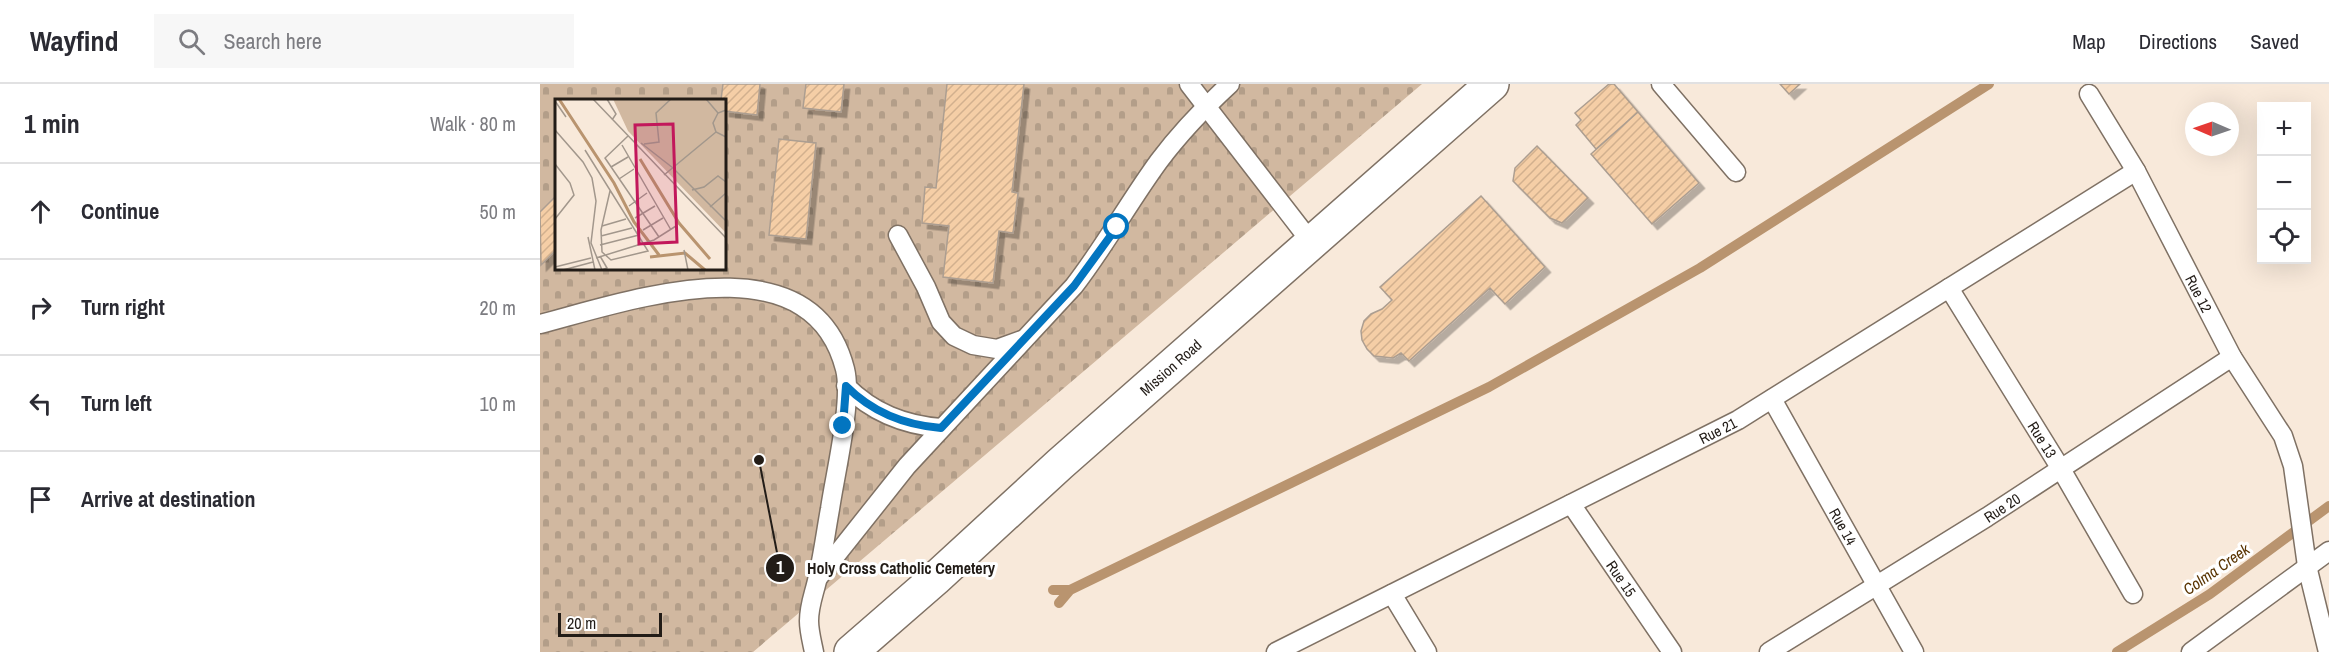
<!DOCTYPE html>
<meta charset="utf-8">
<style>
:root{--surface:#fff;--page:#f7f7f7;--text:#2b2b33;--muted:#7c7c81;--line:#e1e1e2}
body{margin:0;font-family:"Archivo Narrow",sans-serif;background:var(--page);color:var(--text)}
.controls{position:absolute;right:18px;top:18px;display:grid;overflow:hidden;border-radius:0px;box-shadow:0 6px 24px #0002}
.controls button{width:54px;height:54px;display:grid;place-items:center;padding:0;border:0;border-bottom:2px solid var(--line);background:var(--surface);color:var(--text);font:30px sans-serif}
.compass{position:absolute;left:1645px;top:18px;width:54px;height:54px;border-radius:50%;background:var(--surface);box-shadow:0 6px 24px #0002;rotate:272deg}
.scale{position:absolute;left:18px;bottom:15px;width:104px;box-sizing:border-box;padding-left:6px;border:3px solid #221c17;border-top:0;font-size:16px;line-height:21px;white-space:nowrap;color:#221c17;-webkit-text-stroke:4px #fff;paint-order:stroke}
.stop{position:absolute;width:18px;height:18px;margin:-14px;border:4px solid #0375c0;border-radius:50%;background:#fff}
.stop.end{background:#0375c0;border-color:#fff;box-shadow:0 2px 6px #0008}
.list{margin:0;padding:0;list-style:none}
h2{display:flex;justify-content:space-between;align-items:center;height:78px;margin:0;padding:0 24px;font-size:26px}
h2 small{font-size:20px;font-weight:400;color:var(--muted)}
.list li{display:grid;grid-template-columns:39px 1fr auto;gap:18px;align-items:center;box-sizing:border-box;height:96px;padding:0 24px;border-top:2px solid var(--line)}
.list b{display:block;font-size:22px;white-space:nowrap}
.list em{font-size:20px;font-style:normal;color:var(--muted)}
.icon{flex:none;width:33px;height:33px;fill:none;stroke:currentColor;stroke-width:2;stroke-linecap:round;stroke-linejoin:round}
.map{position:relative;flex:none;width:1789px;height:568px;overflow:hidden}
header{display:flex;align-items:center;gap:36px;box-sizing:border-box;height:84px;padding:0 30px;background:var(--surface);border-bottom:2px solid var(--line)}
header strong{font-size:28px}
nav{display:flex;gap:33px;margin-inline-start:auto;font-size:21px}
.search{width:420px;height:54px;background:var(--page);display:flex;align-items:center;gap:15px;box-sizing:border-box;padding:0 21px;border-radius:0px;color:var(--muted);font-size:22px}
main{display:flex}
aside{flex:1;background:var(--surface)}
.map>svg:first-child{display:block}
.cemetery{fill:url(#cemetery-stones);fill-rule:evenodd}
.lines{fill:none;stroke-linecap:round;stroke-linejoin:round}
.stream{stroke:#b9946f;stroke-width:10}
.building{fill:url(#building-hatch);stroke:#ac9e91;stroke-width:1.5;filter:url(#shadow)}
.service-casing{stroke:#7f7164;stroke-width:21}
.minor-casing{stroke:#7f7164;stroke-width:36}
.service{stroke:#fff;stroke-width:18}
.minor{stroke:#fff;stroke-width:33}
.route{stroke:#0375c0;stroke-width:8}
.labels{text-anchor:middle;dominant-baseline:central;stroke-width:6;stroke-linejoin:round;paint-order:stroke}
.street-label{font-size:15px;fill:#221c17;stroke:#fff}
.water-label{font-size:16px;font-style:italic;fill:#593402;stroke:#fff}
.inset-river{fill:none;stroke:#b9946f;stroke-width:3}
.inset-road{fill:none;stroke:#a2978c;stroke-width:1.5}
.view{fill:#c2185b;fill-opacity:0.15;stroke:#c2185b;stroke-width:3}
.inset-edge{fill:none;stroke:#221c17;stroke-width:3}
.leader{fill:none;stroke:#221c17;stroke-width:2}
.callout-dot{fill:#221c17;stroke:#fff;stroke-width:2}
.mark-label{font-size:18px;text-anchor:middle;font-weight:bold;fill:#fff}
.callout-label{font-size:16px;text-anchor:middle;font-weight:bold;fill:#221c17;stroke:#fff;stroke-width:6;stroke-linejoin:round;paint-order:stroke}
</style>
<header>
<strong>Wayfind</strong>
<div class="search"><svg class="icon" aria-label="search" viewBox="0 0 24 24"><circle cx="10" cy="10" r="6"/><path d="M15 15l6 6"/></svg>Search here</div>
<nav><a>Map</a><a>Directions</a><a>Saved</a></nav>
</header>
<main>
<aside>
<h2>1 min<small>Walk · 80 m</small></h2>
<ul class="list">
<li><svg class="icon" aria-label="ahead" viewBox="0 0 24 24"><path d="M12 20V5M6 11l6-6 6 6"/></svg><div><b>Continue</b></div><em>50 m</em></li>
<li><svg class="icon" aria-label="right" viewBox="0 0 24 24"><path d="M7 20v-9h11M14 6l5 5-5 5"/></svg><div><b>Turn right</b></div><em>20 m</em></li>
<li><svg class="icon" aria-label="left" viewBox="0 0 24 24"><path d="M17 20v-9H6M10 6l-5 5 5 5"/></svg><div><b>Turn left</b></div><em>10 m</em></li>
<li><svg class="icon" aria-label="arrive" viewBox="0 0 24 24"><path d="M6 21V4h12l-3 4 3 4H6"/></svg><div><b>Arrive at destination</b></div></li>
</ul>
</aside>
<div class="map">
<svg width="1789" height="568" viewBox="0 0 1789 568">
<defs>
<pattern id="cemetery-stones" width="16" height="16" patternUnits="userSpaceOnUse" patternTransform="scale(1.5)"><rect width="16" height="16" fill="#d1b8a0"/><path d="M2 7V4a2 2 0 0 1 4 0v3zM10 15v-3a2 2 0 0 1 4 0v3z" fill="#b39e89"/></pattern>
<pattern id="building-hatch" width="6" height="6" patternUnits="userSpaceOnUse" patternTransform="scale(1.5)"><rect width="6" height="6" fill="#f5cea6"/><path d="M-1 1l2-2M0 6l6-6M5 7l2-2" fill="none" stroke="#d2b08e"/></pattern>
<filter id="shadow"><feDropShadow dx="5.5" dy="5.5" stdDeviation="0" flood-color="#0004"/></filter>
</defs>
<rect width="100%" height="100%" fill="#f8e9da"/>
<path class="cemetery" d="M0 0H882L213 568H0ZM16 16H184V184H16Z"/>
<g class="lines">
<path class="stream" d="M513 506H530
M519 519 530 506 949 303 1160 184 1449 0
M1577 568 1670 510 1789 422"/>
</g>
<path class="building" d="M183 0H220L217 31 184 27V16H181Z
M266 0H304L301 28 263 24Z
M407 0H484L472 108 478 109 473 149 459 147 453 199 403 193 409 142 382 139 385 103 396 104Z
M1069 0H1074L1098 28 1056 65 1036 41 1041 36 1035 29Z
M1240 0H1260L1249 10Z
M1098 28 1159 99 1112 140 1051 70Z
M239 55 276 59 266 155 229 151Z
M997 62 1048 114 1022 139 1010 134 973 97 975 84Z
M16 112V166L1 181 0 128Z
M941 112 1005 183 965 220 950 204 869 277 861 269 853 274 834 272 827 265 822 256 821 247 824 237 831 230 842 225 852 216 840 203Z"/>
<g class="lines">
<g class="service-casing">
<g id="service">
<path d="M649 0 771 158"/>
<path d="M1121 0 1196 88"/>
<path id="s1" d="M1549 10 1596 87 1692 273 1743 352 1753 382 1767 482 1788 568"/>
<path d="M358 151 386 203 401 238 414 252 433 261 457 265 482 256"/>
<path id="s2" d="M1409 204 1521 385 1593 510"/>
<path d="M0 240C89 217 271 152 305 285 313 317 295 390 290 425 286 447 283 470 278 492 275 508 269 520 269 537 269 547 272 558 274 568"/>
<path d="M306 302C333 329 364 341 401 344"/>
<path id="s3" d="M1232 315 1374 568"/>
<path id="s4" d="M1031 420 1132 568"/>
<path d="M278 494 367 382 534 202C565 162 589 118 619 77 640 49 664 24 690 0"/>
<path d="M852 510 887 568"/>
<path id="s5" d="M736 568 1198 336 1596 87"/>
<path id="s6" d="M1229 568 1447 433 1692 273"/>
<path d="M1651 568 1789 467"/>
</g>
</g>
<g class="minor-casing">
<g id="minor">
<path id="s7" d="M311 568 395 495 520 380 952 0"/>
</g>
</g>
<use href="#service" class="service"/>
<use href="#minor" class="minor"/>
</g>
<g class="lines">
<path class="route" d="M303 342 306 302C333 329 364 341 401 344L534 202 577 143"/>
</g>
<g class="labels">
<g class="street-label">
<text stroke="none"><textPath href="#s1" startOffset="228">Rue 12</textPath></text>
<text stroke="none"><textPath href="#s7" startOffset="428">Mission Road</textPath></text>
<text stroke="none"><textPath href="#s5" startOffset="494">Rue 21</textPath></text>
<text stroke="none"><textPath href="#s2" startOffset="178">Rue 13</textPath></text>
<text stroke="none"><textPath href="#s6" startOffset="274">Rue 20</textPath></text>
<text stroke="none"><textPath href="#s3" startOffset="146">Rue 14</textPath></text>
<text stroke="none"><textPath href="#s4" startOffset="90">Rue 15</textPath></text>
</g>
<g class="water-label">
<text transform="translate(1676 485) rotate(-35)">Colma Creek</text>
</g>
</g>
<g transform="translate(15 15)">
<rect width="171" height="171" fill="#f8e9da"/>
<path d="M58 0H171V134L73 32Z" fill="#d1b8a0"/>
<path class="inset-river" d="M4 0 59 84 79 123 104 156M85 60 124 124 155 160M95 158 130 154 150 171"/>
<path class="inset-road" d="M38 0 171 139M52 0 61 15 57 21M151 0 163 14M0 2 11 18M171 11 163 14 158 24 161 33 171 38M0 31 28 63 37 79 41 102 36 144 47 171M73 37 50 59 104 138M86 44 118 69 171 122M89 45 104 43 101 14 116 0M67 46 116 131M30 51 93 152 56 161 47 153 46 131 55 92M0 65 15 84 19 96 0 120M56 68 73 58M109 76 161 33M64 80 79 70M137 91 149 88 163 77 171 83M74 107 92 94M155 108 171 94M80 119 100 107M47 127 71 120M88 131 108 119M46 137 77 129M33 138 40 171M45 146 84 136M129 151 133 171M45 157 52 169 47 171M41 159 99 141 121 127M0 168 36 159M8 171 38 163"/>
<path class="view" d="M118 25 122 143 84 145 80 26Z"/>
<rect width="171" height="171" class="inset-edge"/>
</g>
<path class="leader" d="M219 376L240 484"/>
<g class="callout-dot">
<circle cx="219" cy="376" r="6"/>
<circle cx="240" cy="484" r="15"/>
</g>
<g class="mark-label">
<text x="240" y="490">1</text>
</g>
<g class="callout-label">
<text x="361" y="490">Holy Cross Catholic Cemetery</text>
</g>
</svg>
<div class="controls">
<button>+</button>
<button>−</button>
<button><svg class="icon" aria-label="locate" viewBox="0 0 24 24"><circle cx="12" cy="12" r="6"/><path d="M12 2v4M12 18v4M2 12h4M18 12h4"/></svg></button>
</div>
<svg class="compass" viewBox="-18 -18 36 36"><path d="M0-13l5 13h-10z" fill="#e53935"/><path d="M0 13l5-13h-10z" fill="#7c7c81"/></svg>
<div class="scale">20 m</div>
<div class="stop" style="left:577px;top:143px"></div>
<div class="stop end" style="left:303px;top:342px"></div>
</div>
</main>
